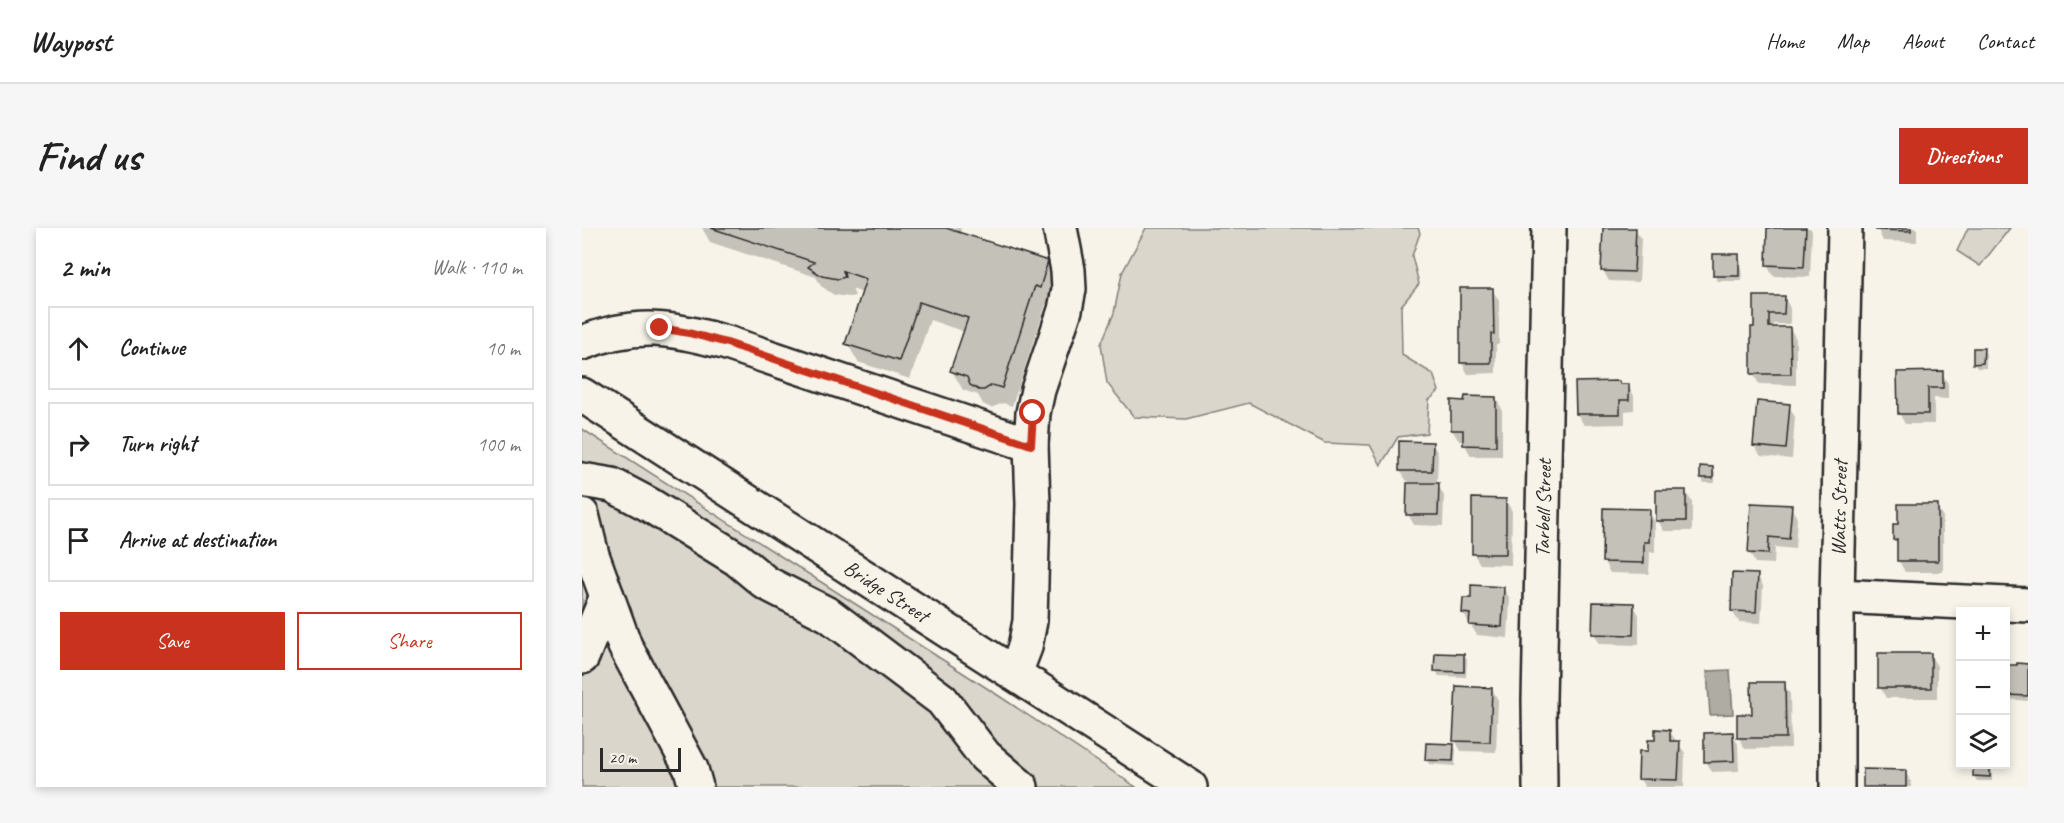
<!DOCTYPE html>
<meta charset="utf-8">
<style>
:root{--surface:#fff;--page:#f6f6f6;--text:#222;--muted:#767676;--line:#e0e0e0;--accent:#c8321e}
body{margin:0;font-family:Caveat,sans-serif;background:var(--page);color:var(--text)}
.controls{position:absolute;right:18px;bottom:18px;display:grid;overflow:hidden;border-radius:0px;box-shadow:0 3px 9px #0003}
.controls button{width:54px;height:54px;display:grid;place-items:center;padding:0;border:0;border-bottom:2px solid var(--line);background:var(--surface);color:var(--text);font:30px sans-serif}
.scale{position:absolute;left:18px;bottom:15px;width:81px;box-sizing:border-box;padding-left:6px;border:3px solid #2b2b2b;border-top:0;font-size:16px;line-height:21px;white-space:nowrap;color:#2b2b2b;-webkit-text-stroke:4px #f7f3e8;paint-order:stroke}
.stop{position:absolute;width:18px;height:18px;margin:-14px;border:4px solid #c8321e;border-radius:50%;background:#fff}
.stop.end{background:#c8321e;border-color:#fff;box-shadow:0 2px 6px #0008}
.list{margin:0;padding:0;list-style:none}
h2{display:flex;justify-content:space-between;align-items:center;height:78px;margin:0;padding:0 24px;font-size:26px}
h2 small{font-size:20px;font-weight:400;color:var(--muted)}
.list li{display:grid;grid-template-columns:39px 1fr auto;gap:18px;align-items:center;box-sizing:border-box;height:84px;margin:0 12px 12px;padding:0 12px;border:2px solid var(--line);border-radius:0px}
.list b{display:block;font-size:22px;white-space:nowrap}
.list em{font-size:20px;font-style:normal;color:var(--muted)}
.actions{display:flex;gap:12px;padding:18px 24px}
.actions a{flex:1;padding:14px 0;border:2px solid var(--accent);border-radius:0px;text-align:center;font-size:21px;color:var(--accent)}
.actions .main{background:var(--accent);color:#fff}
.icon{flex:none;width:33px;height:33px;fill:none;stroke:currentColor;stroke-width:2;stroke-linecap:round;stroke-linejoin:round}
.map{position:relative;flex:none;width:1446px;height:559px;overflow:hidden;border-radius:0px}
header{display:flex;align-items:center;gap:36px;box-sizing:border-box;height:84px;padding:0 30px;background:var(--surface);border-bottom:2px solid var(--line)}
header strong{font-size:28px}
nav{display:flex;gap:33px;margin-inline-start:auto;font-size:21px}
.intro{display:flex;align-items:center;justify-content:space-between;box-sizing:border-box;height:144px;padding:0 36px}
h1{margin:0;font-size:42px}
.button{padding:15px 27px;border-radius:0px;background:var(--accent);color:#fff;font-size:21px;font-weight:700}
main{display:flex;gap:36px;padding:0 36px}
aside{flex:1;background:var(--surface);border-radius:0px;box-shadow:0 3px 9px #0003}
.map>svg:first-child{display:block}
.green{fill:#dad6cc;stroke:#82807c;stroke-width:1.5}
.water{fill:#afaca4;stroke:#7a7874;stroke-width:1.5}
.shadow{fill:#0003}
.building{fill:#c4c1b9;stroke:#2b2b2b;stroke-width:1.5}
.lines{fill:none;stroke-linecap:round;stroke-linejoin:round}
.minor-casing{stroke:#2b2b2b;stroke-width:38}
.minor{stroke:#f7f3e8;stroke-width:33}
.route{stroke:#c8321e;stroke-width:8}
.labels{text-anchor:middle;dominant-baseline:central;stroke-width:5;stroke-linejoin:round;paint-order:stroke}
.street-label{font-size:21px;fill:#2b2b2b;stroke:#f7f3e8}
</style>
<header>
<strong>Waypost</strong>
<nav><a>Home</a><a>Map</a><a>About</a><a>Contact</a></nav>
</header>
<div class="intro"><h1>Find us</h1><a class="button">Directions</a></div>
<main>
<aside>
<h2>2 min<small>Walk · 110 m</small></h2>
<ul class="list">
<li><svg class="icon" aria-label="ahead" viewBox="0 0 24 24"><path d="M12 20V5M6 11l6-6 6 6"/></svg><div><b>Continue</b></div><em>10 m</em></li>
<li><svg class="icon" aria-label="right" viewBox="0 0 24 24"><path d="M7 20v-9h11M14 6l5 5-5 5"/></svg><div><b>Turn right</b></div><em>100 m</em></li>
<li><svg class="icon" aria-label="arrive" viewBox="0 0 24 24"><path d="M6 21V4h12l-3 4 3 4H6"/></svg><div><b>Arrive at destination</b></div></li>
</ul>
<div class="actions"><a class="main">Save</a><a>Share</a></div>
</aside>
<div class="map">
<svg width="1446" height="559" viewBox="0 0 1446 559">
<rect width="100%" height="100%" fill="#f7f3e8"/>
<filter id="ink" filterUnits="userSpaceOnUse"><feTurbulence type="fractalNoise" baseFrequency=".0167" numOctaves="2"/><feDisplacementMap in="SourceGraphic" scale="12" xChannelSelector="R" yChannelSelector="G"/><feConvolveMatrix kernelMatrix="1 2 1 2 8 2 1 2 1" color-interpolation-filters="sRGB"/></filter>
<g filter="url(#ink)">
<path class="green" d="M564 0H836L838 5 830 28 837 56 819 78 820 127 851 146 857 163 847 172 845 205 816 209 799 237 788 217 743 215 667 175 604 191 552 189 525 155 519 116 532 85 540 45Z
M1386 0H1428L1398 38 1375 23Z
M0 201 414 466 554 559H0Z"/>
<path class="water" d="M1148 442 1151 486 1128 487 1125 443Z"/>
<path class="shadow" d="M120 0H379L378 6 465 35 476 54 468 78 464 76 430 178 421 175 409 180 401 176 396 167 381 162 370 143 383 104 348 92 328 151 276 134 265 115 281 65 270 61 273 68 268 69 252 67 239 58 234 49 128 14Z
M1023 0 1053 1 1059 11 1057 54 1027 53 1021 42Z
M1187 0H1228L1230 3 1228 49 1191 48 1185 37Z
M1295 0H1335V14L1301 13Z
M1156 28 1159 33 1160 53H1136L1133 48Z
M879 62H910L917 72V116H914V145L886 146 880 135Z
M1202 69 1208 80V96H1192V100H1208L1214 111V157L1177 156 1171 146 1174 100Z
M1401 121 1404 126V140H1395L1392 135Z
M1360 145 1366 156V171L1352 170V196H1323L1317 185Z
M1038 157H1046L1052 168V182L1043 183V196L1002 197 995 186Z
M914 170 920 181V228H889L883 217V213H877L870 202 884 174Z
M1207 178 1213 189 1210 231 1179 228 1172 218Z
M850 215 856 226 855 254H827V256L856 257 862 268 861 298 832 297 826 286 827 253H825L818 243Z
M1130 240 1133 245V255H1122L1119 249Z
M1103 263 1110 274V303H1082L1076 293Z
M924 273 930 283 929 337 898 336 891 325Z
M1355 278 1361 289V344H1323L1317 333V319L1312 311 1317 298Z
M1209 279 1215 290 1213 321 1193 319 1192 336 1173 335 1167 324Z
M1067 283 1073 294V324H1068L1067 346 1028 345 1022 334Z
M1175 347 1181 358 1179 395 1157 394 1150 383Z
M922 361 928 371 926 410 895 407 881 385 890 372Z
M1051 376 1057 387V417L1018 416 1012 406Z
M882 427 885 432 884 449 857 448 854 443Z
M1348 427 1355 438V470H1304L1298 459Z
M1446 437V473L1424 471V438Z
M1202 456 1208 466 1209 520 1163 521 1157 510 1156 488 1171 487Z
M910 461 916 472 914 524 879 523 873 512Z
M1087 503 1103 525 1102 559H1063L1057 550 1068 524Z
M1150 505 1156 516 1157 543 1130 544 1124 533Z
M871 517 874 522 873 538 847 536 844 531Z
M1407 538 1410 543V553H1395L1392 548Z
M1323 543 1329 554V559H1283Z"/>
<path class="building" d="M129 0H364L466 33 458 60 453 58 420 160 410 157 402 162H397L388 157 385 149 368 143 386 90 337 74 317 133 263 116 284 51 261 43 263 49 256 51 240 48 226 39 232 34Z
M1021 0H1054L1052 44 1019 43Z
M1185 0H1224L1222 39 1184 37Z
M1294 0H1329V3L1294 2Z
M1131 26H1157V48H1131Z
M878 60H911L912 106H909V135H878Z
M1172 68H1203L1202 86H1187V99H1208L1209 146H1169V99H1172Z
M1391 120H1402L1401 135 1391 136Z
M1361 143V160H1346V186H1316L1315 144Z
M1037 153 1038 156H1047V172H1038V186H994L993 154Z
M883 168 914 169V218L881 217V202H869V172L882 173Z
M1175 173 1208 176 1204 221 1171 218Z
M817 213 851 214 850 243H817Z
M1118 238 1131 239V250H1118Z
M825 255H857L856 287H824Z
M1074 262H1104V293H1074Z
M890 270 924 271V326H890Z
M1169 275 1210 277 1207 311 1187 309 1186 326 1166 325Z
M1316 276H1356V333H1315V311L1311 312V296H1316Z
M1021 280 1068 281 1067 314H1062V335L1020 334Z
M1150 345 1176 346 1174 384 1149 383Z
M889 357 922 359 920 399 887 397 888 386 880 385 881 370H889Z
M1011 374 1052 375 1051 407 1010 406Z
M853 425 882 426V444L852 443Z
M1296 425H1349V460H1296Z
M1435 435 1446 436V468L1424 467V437H1435Z
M1169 454H1203L1204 510H1155V486H1170Z
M874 458 910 460 908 514 871 513Z
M1073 501 1088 502V513H1098L1096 552 1056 551 1057 523H1066V512H1073Z
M1151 504 1152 533 1122 534V505Z
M844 515 872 516 871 533 843 532Z
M1391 536H1408V549L1391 548Z
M1281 541 1324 542V559H1281Z"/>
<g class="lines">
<g class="minor-casing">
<g id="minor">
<path d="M0 115C55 93 90 100 145 115L449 217"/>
<path id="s1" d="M0 167 608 559"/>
<path d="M0 252 30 257 66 276 155 331 184 355 247 387 360 472 403 528 439 559"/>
<path d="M0 287 10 327 43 418 109 541 114 559"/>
<path d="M1255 368 1446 377"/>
<path d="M0 429 25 368"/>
<path d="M433 445 443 419 448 393 451 276 449 217 451 185 456 162 483 82 487 61 486 42 478 0"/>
<path id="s2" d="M958 559 957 472 967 0"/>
<path id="s3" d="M1255 559V368L1263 0"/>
</g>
</g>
<use href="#minor" class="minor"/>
</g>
</g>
<g class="lines" filter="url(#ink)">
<path class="route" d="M78 100 107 105 145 115 449 217 451 185"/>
</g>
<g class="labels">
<g class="street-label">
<text stroke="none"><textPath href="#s2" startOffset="279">Tarbell Street</textPath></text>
<text stroke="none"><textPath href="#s3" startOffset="279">Watts Street</textPath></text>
<text stroke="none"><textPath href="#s1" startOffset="362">Bridge Street</textPath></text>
</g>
</g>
</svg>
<div class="controls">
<button>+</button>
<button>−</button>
<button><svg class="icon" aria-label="layers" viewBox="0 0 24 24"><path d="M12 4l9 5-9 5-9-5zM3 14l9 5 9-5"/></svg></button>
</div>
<div class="scale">20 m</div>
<div class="stop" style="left:451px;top:185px"></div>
<div class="stop end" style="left:78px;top:100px"></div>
</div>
</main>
